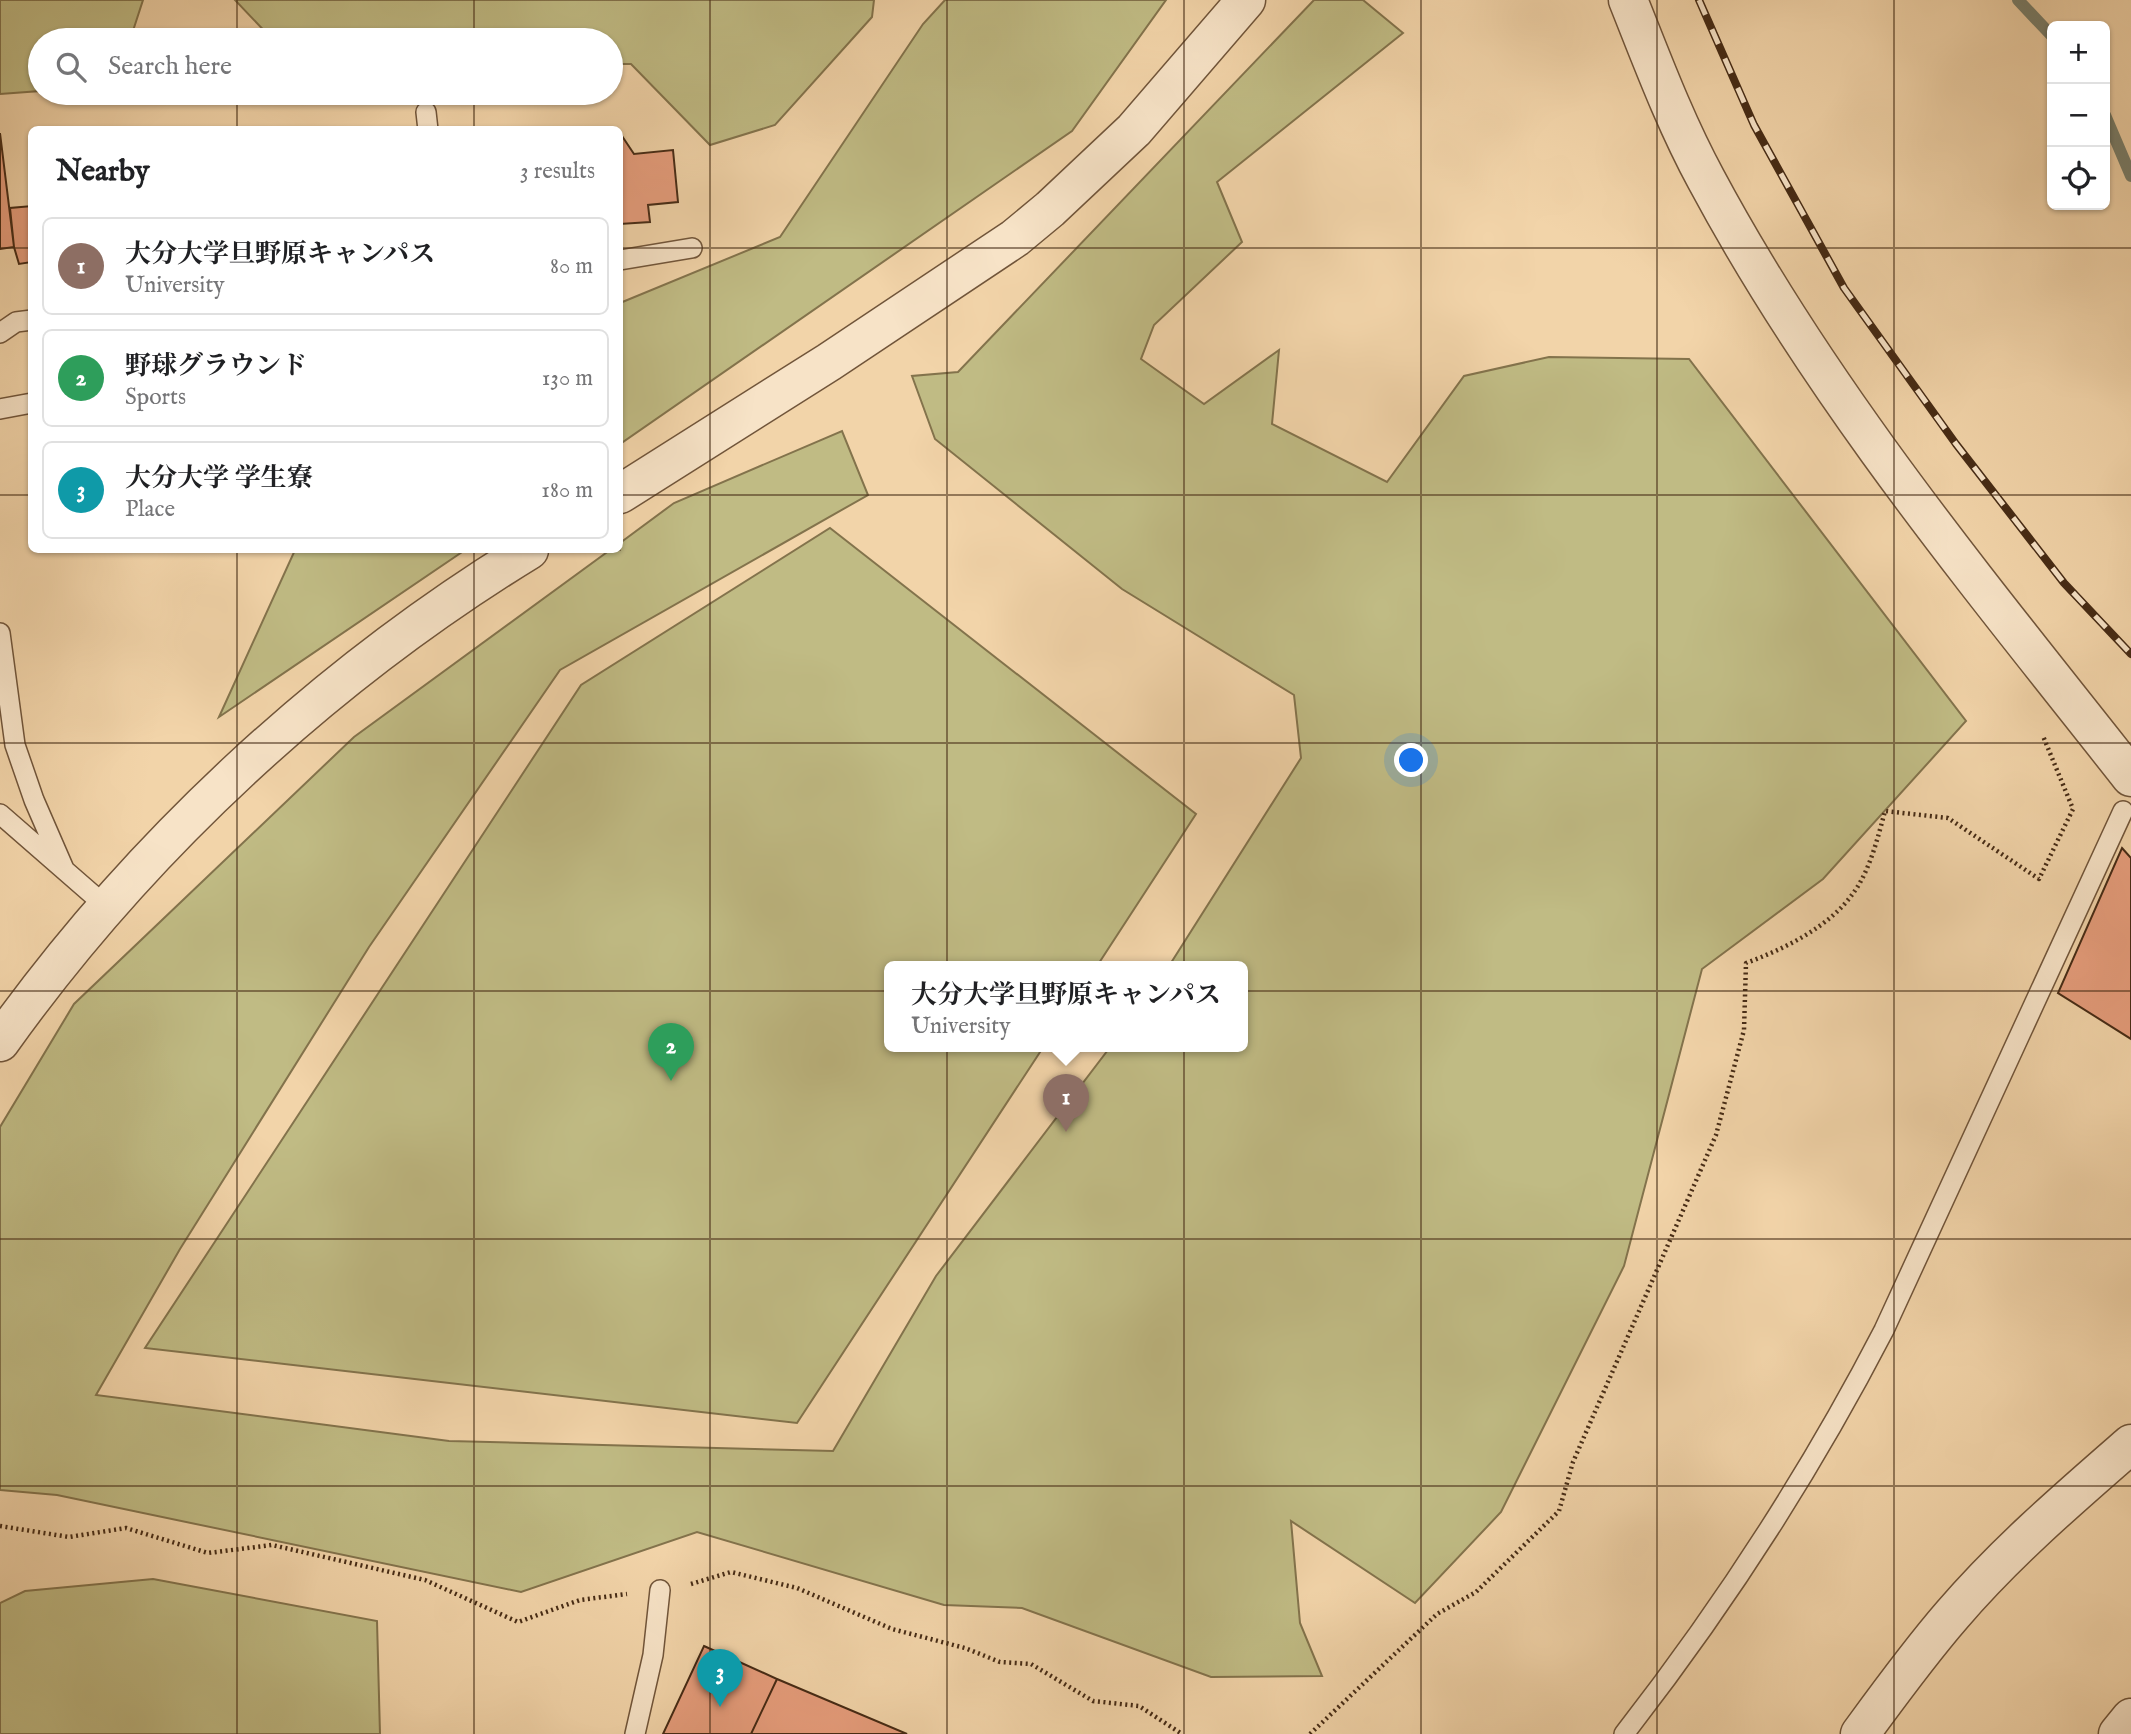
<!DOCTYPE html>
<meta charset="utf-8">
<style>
:root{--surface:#fff;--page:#f2f2f2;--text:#202124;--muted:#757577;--line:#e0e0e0;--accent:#8f2418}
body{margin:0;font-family:"IM FELL English","Noto Serif JP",serif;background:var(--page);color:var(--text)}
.controls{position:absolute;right:21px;top:21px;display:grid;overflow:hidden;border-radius:10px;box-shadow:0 2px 5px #0004}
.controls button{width:63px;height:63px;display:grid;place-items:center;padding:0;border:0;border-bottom:2px solid var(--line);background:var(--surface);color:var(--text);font:35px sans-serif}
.you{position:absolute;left:1412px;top:761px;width:24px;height:24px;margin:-18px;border:5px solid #fff;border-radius:50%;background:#1a73e8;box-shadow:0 0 0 10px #1a73e833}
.badge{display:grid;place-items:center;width:46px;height:46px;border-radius:50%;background:var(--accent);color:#fff;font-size:23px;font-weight:700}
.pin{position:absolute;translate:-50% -58px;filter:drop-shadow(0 2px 4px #0008)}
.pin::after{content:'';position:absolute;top:37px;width:24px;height:21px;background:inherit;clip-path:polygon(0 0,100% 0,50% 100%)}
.popup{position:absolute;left:884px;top:961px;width:364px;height:91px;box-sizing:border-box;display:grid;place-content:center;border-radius:10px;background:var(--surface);filter:drop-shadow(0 2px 5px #0005);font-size:23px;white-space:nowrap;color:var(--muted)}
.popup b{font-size:26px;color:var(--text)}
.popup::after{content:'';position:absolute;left:50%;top:100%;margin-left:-14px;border:14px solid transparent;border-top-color:var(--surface)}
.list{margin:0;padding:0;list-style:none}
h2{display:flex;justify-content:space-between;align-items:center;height:91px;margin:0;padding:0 28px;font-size:30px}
h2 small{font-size:23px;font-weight:400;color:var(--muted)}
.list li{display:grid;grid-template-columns:46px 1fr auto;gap:21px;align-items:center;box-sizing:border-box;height:98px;margin:0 14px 14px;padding:0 14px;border:2px solid var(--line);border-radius:10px}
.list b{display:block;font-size:26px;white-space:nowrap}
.list p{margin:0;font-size:23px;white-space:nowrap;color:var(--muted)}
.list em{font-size:23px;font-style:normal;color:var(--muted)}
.icon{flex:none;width:38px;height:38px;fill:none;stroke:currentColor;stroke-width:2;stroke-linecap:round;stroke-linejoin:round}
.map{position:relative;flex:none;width:2131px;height:1734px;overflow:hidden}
.search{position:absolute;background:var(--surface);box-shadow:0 2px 5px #0004;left:28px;top:28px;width:595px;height:77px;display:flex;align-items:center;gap:18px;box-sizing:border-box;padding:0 24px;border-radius:38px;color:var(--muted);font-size:26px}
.panel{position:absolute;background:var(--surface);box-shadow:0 2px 5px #0004;left:28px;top:126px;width:595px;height:427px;border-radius:10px}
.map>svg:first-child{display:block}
.green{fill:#c0bb84;stroke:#83734c;stroke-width:2}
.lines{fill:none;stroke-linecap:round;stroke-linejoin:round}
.stream{stroke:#79806e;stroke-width:12}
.building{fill:#e69d7c;stroke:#462b15;stroke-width:2}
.service-casing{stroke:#71553a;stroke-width:22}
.minor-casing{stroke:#71553a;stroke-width:41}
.tertiary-casing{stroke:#71553a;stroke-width:41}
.path{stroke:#462b15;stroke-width:4.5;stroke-dasharray:2 3.5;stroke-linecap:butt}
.service{stroke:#f7e3c7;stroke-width:19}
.minor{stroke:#f7e3c7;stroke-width:38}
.tertiary{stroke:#f7e3c7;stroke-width:38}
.rail-casing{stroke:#462b15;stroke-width:8}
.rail{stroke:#f7e3c7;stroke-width:5;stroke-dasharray:16;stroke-linecap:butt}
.grid{fill:none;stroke:#462b15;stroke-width:2;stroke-opacity:0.55}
</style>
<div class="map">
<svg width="2131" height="1734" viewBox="0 0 2131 1734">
<rect width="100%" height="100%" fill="#f2d4a9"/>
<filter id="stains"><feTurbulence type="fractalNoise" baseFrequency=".00286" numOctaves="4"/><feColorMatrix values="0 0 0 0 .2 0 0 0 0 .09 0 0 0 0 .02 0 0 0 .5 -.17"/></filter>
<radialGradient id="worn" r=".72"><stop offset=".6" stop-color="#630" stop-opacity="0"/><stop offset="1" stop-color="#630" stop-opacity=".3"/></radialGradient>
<path class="green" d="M0 0H143L130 40H40V91L0 94Z
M235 0H874L872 17 775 125 710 145 631 64H611V40H273Z
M945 0H1166L1072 131 620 444V303L780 237 923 24Z
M1314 0H1363L1403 33 1217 182 1242 242 1154 325 1141 359 1204 404 1279 350 1272 424 1387 482 1464 376 1549 357 1689 359 1966 721 1823 879 1702 969 1624 1266 1501 1512 1415 1603 1291 1521 1300 1623 1322 1676 1211 1677 1022 1608 944 1605 697 1532 521 1592 57 1495 0 1490V1127L74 1004 354 737 610 550H620V543L674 503 842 431 868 495 560 670 369 947 180 1249 96 1395 449 1441 833 1451 936 1276 1111 1046H1243V966H1169L1301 758 1294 695 1122 589 935 439 912 376 958 372Z
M830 528 1196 814 1097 966H889V1046H1044L797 1423 145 1348 581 685Z
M295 550H465L219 717Z
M153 1579 377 1621 380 1734H0V1603L25 1591Z"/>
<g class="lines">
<path class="stream" d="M2018 0 2052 36
M2105 115 2131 176"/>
</g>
<path class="building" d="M0 133 14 247 0 249Z
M620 133 634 154 673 150 678 202 648 205 650 222 620 224Z
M32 206V262L19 264 14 247 10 208Z
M2122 848 2131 858V1039L2058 993Z
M704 1646 777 1679 751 1734H663Z
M777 1679 907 1734H751Z"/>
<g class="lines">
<g class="service-casing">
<path id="service" d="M426 112 428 130
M620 260 692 248
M0 333 16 322 32 320
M0 409 32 403
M0 633 15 745 34 800 64 869
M0 814 108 908
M635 1734 653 1655 660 1590
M1624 1734C1723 1607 1810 1473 1884 1330L2123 811"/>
</g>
<g class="minor-casing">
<path id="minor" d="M620 494 829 362 1015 238 1050 209 1134 130 1246 0
M0 1042C139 847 325 675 529 550
M2118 1734 2131 1718"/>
</g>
<g class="tertiary-casing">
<path id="tertiary" d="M1628 0C1652 60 1675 122 1706 179 1822 396 1979 584 2131 777
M1860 1734C1890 1693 1919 1653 1952 1615 2006 1552 2069 1498 2131 1444"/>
</g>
<path class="path" d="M0 1526 69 1537 126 1528 208 1553 272 1545 425 1580 518 1622 580 1600 627 1594
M691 1584 731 1572 797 1588 892 1629 965 1648 1000 1662 1031 1664 1093 1701 1139 1706 1182 1734
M1310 1734 1437 1614 1476 1592 1559 1511 1573 1462 1716 1135 1744 1030 1746 963C1784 949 1830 927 1854 892 1870 870 1878 837 1885 811L1948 818 2039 879 2073 809 2043 736"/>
<use href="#service" class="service"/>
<use href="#minor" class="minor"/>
<use href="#tertiary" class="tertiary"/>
<g class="rail-casing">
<path id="rail" d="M1699 0 1754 125 1844 288 1956 444 2064 583 2131 654"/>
</g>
<use href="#rail" class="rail"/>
</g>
<path class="grid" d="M237 0V40M474 0V40M710 0V1734M947 0V1734M1184 0V1734M1421 0V1734M1657 0V1734M1894 0V1734M237 93V130M474 93V130M0 248H32M620 248H2131M0 495H32M620 495H2131M237 550V1734M474 550V1734M0 743H2131M0 991H2131M0 1239H2131M0 1486H2131"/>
<rect width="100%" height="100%" filter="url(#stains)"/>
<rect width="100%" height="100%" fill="url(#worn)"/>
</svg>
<div class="controls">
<button>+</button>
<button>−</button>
<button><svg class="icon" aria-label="locate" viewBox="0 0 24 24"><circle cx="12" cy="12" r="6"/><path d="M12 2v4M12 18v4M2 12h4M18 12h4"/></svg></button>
</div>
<div class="you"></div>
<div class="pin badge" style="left:1066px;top:1132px;background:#8d6e63">1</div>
<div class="popup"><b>大分大学旦野原キャンパス</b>University</div>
<div class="pin badge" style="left:671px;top:1081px;background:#2e9e5b">2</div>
<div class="pin badge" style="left:720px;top:1707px;background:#0f9aa8">3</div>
<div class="search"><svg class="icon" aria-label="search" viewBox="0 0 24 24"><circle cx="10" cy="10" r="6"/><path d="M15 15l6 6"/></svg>Search here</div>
<section class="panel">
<h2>Nearby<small>3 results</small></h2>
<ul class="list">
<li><span class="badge" style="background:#8d6e63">1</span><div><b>大分大学旦野原キャンパス</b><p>University</p></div><em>80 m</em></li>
<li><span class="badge" style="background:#2e9e5b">2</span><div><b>野球グラウンド</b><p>Sports</p></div><em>130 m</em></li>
<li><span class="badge" style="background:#0f9aa8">3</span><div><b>大分大学 学生寮</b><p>Place</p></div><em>180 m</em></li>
</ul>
</section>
</div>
